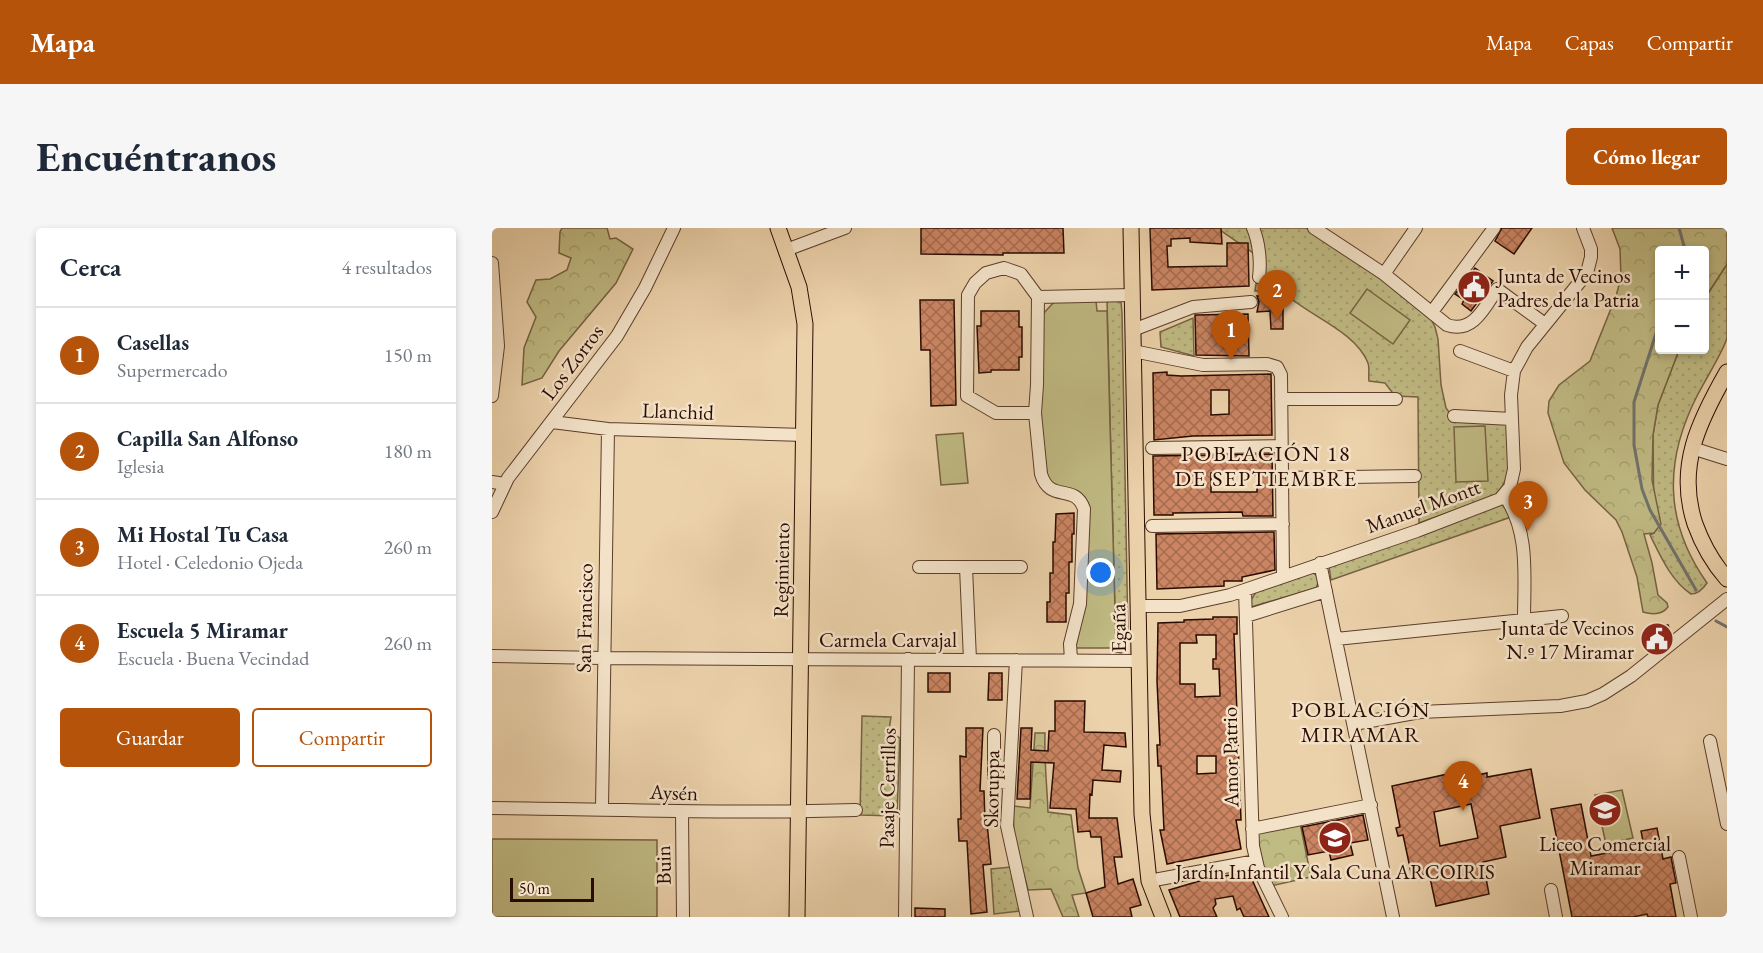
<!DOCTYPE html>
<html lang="es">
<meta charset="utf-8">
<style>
:root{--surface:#fff;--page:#f6f6f7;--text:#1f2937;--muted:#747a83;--line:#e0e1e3;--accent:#b45309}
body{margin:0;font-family:"EB Garamond",serif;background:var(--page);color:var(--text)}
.controls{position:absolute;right:18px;top:18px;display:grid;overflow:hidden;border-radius:6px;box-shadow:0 3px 9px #0003}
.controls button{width:54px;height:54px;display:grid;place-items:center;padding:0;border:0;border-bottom:2px solid var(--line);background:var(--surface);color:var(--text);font:30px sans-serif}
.scale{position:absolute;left:18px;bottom:15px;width:84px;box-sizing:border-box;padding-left:6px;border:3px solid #2b0b00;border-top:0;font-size:16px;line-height:21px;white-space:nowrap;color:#2b0b00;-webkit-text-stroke:4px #f3e2c8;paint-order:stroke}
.you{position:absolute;left:609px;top:345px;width:21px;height:21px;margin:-15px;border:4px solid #fff;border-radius:50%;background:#1a73e8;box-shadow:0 0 0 9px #1a73e833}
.badge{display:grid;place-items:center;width:39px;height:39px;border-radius:50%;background:var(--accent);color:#fff;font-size:20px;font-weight:700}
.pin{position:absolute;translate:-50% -50px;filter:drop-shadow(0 2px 3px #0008)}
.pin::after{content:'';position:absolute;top:32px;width:21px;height:18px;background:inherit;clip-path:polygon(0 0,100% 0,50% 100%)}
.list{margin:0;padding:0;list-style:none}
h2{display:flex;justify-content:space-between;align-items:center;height:78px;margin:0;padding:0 24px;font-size:26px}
h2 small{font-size:20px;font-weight:400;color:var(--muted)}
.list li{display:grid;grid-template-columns:39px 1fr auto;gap:18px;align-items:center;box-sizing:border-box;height:96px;padding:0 24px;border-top:2px solid var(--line)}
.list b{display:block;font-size:22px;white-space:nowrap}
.list p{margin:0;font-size:20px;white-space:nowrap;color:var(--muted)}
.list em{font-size:20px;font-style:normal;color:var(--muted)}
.actions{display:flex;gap:12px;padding:18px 24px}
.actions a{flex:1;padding:14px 0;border:2px solid var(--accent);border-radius:6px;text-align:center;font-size:21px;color:var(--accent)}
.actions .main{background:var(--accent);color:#fff}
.map{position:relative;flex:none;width:1235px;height:689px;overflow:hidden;border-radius:6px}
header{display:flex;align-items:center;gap:36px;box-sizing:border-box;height:84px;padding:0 30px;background:var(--accent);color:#fff}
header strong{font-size:28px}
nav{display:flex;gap:33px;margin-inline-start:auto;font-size:21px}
.intro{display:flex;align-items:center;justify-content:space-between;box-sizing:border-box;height:144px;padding:0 36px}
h1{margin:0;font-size:42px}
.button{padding:15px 27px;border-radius:6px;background:var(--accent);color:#fff;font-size:21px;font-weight:700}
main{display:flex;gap:36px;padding:0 36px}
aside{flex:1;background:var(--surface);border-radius:6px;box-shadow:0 3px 9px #0003}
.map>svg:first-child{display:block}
.grass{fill:url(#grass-dots);stroke:#766242;stroke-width:1.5}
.forest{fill:url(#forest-crowns);stroke:#766242;stroke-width:1.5}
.garden{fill:#c0ba83;stroke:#766242;stroke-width:1.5}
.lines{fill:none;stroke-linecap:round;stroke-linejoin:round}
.stream{stroke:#70716d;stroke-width:3}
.building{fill:url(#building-cross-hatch);stroke:#2b0b00;stroke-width:1.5;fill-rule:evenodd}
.minor-casing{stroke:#5b3d2b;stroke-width:14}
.major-casing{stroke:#2b0b00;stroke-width:17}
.minor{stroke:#f3e2c8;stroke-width:12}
.major{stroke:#ecd2ab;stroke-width:15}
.labels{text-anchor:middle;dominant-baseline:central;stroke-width:5;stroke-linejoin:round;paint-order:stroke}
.poi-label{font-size:21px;fill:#2b0b00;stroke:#f3e2c8}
.street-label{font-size:21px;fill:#2b0b00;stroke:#f3e2c8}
.neighbourhood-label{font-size:22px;letter-spacing:1.5px;fill:#2b0b00;stroke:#f3e2c8}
</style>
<header>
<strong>Mapa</strong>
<nav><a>Mapa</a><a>Capas</a><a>Compartir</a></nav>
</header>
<div class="intro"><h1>Encuéntranos</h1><a class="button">Cómo llegar</a></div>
<main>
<aside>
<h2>Cerca<small>4 resultados</small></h2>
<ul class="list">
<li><span class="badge">1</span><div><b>Casellas</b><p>Supermercado</p></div><em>150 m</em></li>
<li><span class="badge">2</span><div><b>Capilla San Alfonso</b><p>Iglesia</p></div><em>180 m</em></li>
<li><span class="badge">3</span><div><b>Mi Hostal Tu Casa</b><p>Hotel · Celedonio Ojeda</p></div><em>260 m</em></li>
<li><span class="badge">4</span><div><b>Escuela 5 Miramar</b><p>Escuela · Buena Vecindad</p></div><em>260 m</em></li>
</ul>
<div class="actions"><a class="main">Guardar</a><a>Compartir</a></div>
</aside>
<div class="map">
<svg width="1235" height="689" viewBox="0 0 1235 689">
<defs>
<pattern id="grass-dots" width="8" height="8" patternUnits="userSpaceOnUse" patternTransform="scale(1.5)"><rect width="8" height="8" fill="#c0ba83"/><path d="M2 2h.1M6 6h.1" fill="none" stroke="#a59f6f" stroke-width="1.8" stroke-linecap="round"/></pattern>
<pattern id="forest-crowns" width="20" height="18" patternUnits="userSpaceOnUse" patternTransform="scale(1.5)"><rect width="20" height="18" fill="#c0ba83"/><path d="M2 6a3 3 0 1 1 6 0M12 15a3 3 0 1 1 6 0" fill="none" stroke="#a59f6f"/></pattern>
<pattern id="building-cross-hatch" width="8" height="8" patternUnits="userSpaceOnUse" patternTransform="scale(1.5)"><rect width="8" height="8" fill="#cb8563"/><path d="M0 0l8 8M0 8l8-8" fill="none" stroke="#a56b4f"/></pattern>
</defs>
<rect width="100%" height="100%" fill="#ecd2ab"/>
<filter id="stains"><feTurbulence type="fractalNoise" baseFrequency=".00333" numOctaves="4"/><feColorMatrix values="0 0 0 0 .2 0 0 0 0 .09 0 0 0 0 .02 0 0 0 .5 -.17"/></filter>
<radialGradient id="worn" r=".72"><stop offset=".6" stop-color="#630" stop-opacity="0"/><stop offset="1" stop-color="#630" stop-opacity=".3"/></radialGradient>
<path class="grass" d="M725 0H814L896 56 938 89 943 99 946 111 949 157 954 180 962 191 1015 196C1016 219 1024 255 999 269L927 295 926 169 903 168 893 155 877 153C876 148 878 140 876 135 863 102 814 87 790 63H763L764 56 768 50 767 29Z
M1235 36C1235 53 1235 70 1235 87 1235 94 1235 104 1235 110 1230 126 1213 152 1205 168 1172 233 1172 294 1215 355 1211 361 1206 366 1199 366 1179 353 1168 327 1158 307L1162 305 1161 207 1166 177 1187 122H1212L1213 70Z
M615 72 629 74 630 85 636 409 634 420 629 425 624 424Z
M701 90 702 128 669 119 668 104Z
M1011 276 1019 289 839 352 837 338Z
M820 344 824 347 827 354 824 360 759 379V372L764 364Z
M370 488 399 489 397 502 400 506 408 510 405 588 368 587Z
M519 639 528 683 502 686 499 641Z"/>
<path class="forest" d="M70 0H115L118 11 124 10 141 21 124 55 67 123 50 150 30 157 32 120 44 89 35 74 44 52 58 51 75 42 79 30 67 25 68 4Z
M1120 0H1235V36L1213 70 1212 22H1168V122H1187L1166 177 1161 207 1160 252 1169 296 1162 305 1152 306 1160 335 1166 367 1175 375 1176 379C1170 387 1161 387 1151 384L1145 349 1130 304 1124 292 1093 262 1072 235 1056 185 1057 173 1067 157 1098 133 1124 68 1129 50 1128 21Z
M543 505H553C552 532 555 557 556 584L579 587 586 640 594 665 580 667 587 689H571L559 661 536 662 522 608 521 578 538 580Z
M808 595 819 649 779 658 772 642 764 604Z"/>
<path class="garden" d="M875 61 918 92 901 116 858 85Z
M604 73 605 83H615L624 420H584L595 279 556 255 548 185 550 87 562 74Z
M993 198 996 253 964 254 962 199Z
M471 205 476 255 449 257 444 207Z
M1130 562 1141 610 1114 616 1103 567Z
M0 611 165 612V689H0Z"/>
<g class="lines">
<path class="stream" d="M1187 0 1192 18V22
M1168 93 1142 174V217L1150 261 1158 282 1204 362
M1224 393 1235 399"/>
</g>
<path class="building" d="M429 0H571L572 25H511V27L429 26Z
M658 0H729L730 16 698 14V10L679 11V18H675L676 39 735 38V15H756L757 58 660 62Z
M1010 0H1040L1022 26 1003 13Z
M983 40 1001 53 979 83 970 76 972 72 963 66Z
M791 67V101H779L778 83 765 84 767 74 765 68Z
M428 72H462L464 177 439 178 438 122H429Z
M489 83H527V99H530V129H527V142H499V144L487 145 485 98H489Z
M756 86 757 128 704 127 703 87Z
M675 144V147L689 148 779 146 780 207 701 208 662 212 661 145ZM719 162H737V186L719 187Z
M780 226 781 288H751L750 284 681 285V287H662L661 228ZM748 244V247H765V264H719V245Z
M582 285V306H580V334H577V365H574V394H555V374H558V345H561V314H563L564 286Z
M782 304 783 342 750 349V353H732V358L665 361 664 306Z
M721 389H745V406H742L749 592H744L749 621 675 636 668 602H672L669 538H666L665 517H668L665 453 666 395 692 394V392L721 391ZM704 407H724V431H721V441H727L728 468 703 469V456H688V415H705ZM705 528H724V545L705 546Z
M1164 397H1176L1179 405 1163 417 1154 404Z
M436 445H458V464H436Z
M497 445H510V472H496Z
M563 473H593L592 504 633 505 634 519 612 517 610 542 629 543 628 554 601 552 600 567 598 566 597 590H625L630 629H622L626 656 641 651 649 677 638 680 640 689H601L594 665 613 659 609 609H599L598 603 586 604 584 581 558 580 562 535 539 534 538 571H525L529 500H540L539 522 556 523 557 503H563Z
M474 500H491L488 563H492L493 595H495L499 636 491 637 495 684 479 686 475 613H467L466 591H469L468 528 474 529Z
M1039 541 1048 590 1008 598 1014 629 991 634 997 666 944 678 937 645 920 649 911 607 906 608 904 600 908 599 900 558 956 546 958 553 995 545V549ZM979 576 986 610 948 618 942 584Z
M1089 576 1099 628 1152 618 1149 603 1165 600 1171 631 1179 629 1184 655 1178 656 1184 689H1156L1155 686 1141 689H1080L1059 581Z
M871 587 876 612 858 615 861 627 839 632 837 623 816 627 810 599Z
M757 645 777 689H752L748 680 745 682 741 668 723 671 724 676 721 680 725 689H688L677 662 721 649Z
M423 680 453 681V689H423Z"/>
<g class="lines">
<g class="minor-casing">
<path id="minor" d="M761 0C767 14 769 34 767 49
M822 0 892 46 955 97C981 106 993 79 1005 61L1053 96
M294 22 353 0
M0 35 6 118 0 168
M892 46 924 0
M546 69 640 67
M940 84 1002 0
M641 102 701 79 759 74
M641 123 711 137 775 136 785 139 789 147 791 348
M968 123 1022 143
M789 171H904
M543 185H504L475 168 476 67 483 55 494 45 512 40 529 46 546 69 545 157 543 185 549 246C558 276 583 254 592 281L588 376 578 416 579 432
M962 188 1020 191
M60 194 116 201 312 207
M660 220 789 218
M1200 220 1235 231
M790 250 923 248
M0 254 13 256
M1012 267C1038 303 1032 349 1032 391
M0 284 16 250 125 108 153 60 182 0
M660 298 791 296
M828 335 901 689
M427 339H529
M474 339 478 432
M753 362 761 618 766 640 790 689
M646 378H688L738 367 925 303 1008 271 1018 259 1022 241 1019 167 1022 143 1035 119 1095 45 1099 29V21L1091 0
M754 388 834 363
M844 411 1070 388
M0 428 111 430 647 433
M524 432 515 598 535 689
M862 496 928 484 1068 478 1095 473 1111 466 1139 448 1235 371
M502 507V548L508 554 517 555
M1218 513 1235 596
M0 580C121 581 242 586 364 582
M110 580 116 201
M190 584 191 689
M760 601 879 577
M1187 629 1199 689
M657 653 764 633
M1059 662 1064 689
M413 689 416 431"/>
</g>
<g class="major-casing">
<path id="major" d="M286 0 307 59 313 96 305 689
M639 0 650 586 657 653 671 689
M1235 144C1207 193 1184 239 1203 296 1211 318 1220 334 1235 351"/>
</g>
<use href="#minor" class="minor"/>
<use href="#major" class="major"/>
</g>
<defs>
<g id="civic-disc" transform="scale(1.725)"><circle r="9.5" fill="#8f2418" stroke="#f3e2c8"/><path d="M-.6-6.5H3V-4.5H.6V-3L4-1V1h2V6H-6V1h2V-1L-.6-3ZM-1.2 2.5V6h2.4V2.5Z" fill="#fff"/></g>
<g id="school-disc" transform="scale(1.725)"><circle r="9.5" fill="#8f2418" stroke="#f3e2c8"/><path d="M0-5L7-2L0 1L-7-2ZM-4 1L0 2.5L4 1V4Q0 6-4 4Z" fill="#fff"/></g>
</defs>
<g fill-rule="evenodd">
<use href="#civic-disc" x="982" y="59"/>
<use href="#civic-disc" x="1165" y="411"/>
<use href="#school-disc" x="1113" y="582"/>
<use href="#school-disc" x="843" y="610"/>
</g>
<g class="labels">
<g class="poi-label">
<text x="1005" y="47" text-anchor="start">Junta de Vecinos<tspan x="1005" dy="24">Padres de la Patria</tspan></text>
<text x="1142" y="399" text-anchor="end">Junta de Vecinos<tspan x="1142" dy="24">N.º 17 Miramar</tspan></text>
<text x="1113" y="615">Liceo Comercial<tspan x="1113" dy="24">Miramar</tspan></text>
<text x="843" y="643">Jardín Infantil Y Sala Cuna ARCOIRIS</text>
</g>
<g class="street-label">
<text transform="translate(80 134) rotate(-53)">Los Zorros</text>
<text transform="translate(186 183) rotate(2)">Llanchid</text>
<text transform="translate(931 278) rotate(-20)">Manuel Montt</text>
<text transform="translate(289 342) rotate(-89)">Regimiento</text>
<text transform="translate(92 390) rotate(-89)">San Francisco</text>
<text transform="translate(626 400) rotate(-91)">Egaña</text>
<text x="396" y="411">Carmela Carvajal</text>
<text transform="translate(738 529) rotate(-91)">Amor Patrio</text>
<text transform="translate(395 560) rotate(-89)">Pasaje Cerrillos</text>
<text transform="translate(499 561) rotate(-89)">Skoruppa</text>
<text transform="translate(182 564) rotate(2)">Aysén</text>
<text transform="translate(171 637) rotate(-91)">Buin</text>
</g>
<g class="neighbourhood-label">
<text x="774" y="225">POBLACIÓN 18<tspan x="774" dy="25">DE SEPTIEMBRE</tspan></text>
<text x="869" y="481">POBLACIÓN<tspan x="869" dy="25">MIRAMAR</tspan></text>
</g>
</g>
<rect width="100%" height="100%" filter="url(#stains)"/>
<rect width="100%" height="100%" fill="url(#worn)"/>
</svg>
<div class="controls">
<button>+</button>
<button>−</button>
</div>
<div class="scale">50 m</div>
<div class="you"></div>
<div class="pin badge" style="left:739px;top:132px">1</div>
<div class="pin badge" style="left:785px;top:92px">2</div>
<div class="pin badge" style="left:1036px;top:303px">3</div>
<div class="pin badge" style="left:971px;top:583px">4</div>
</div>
</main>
